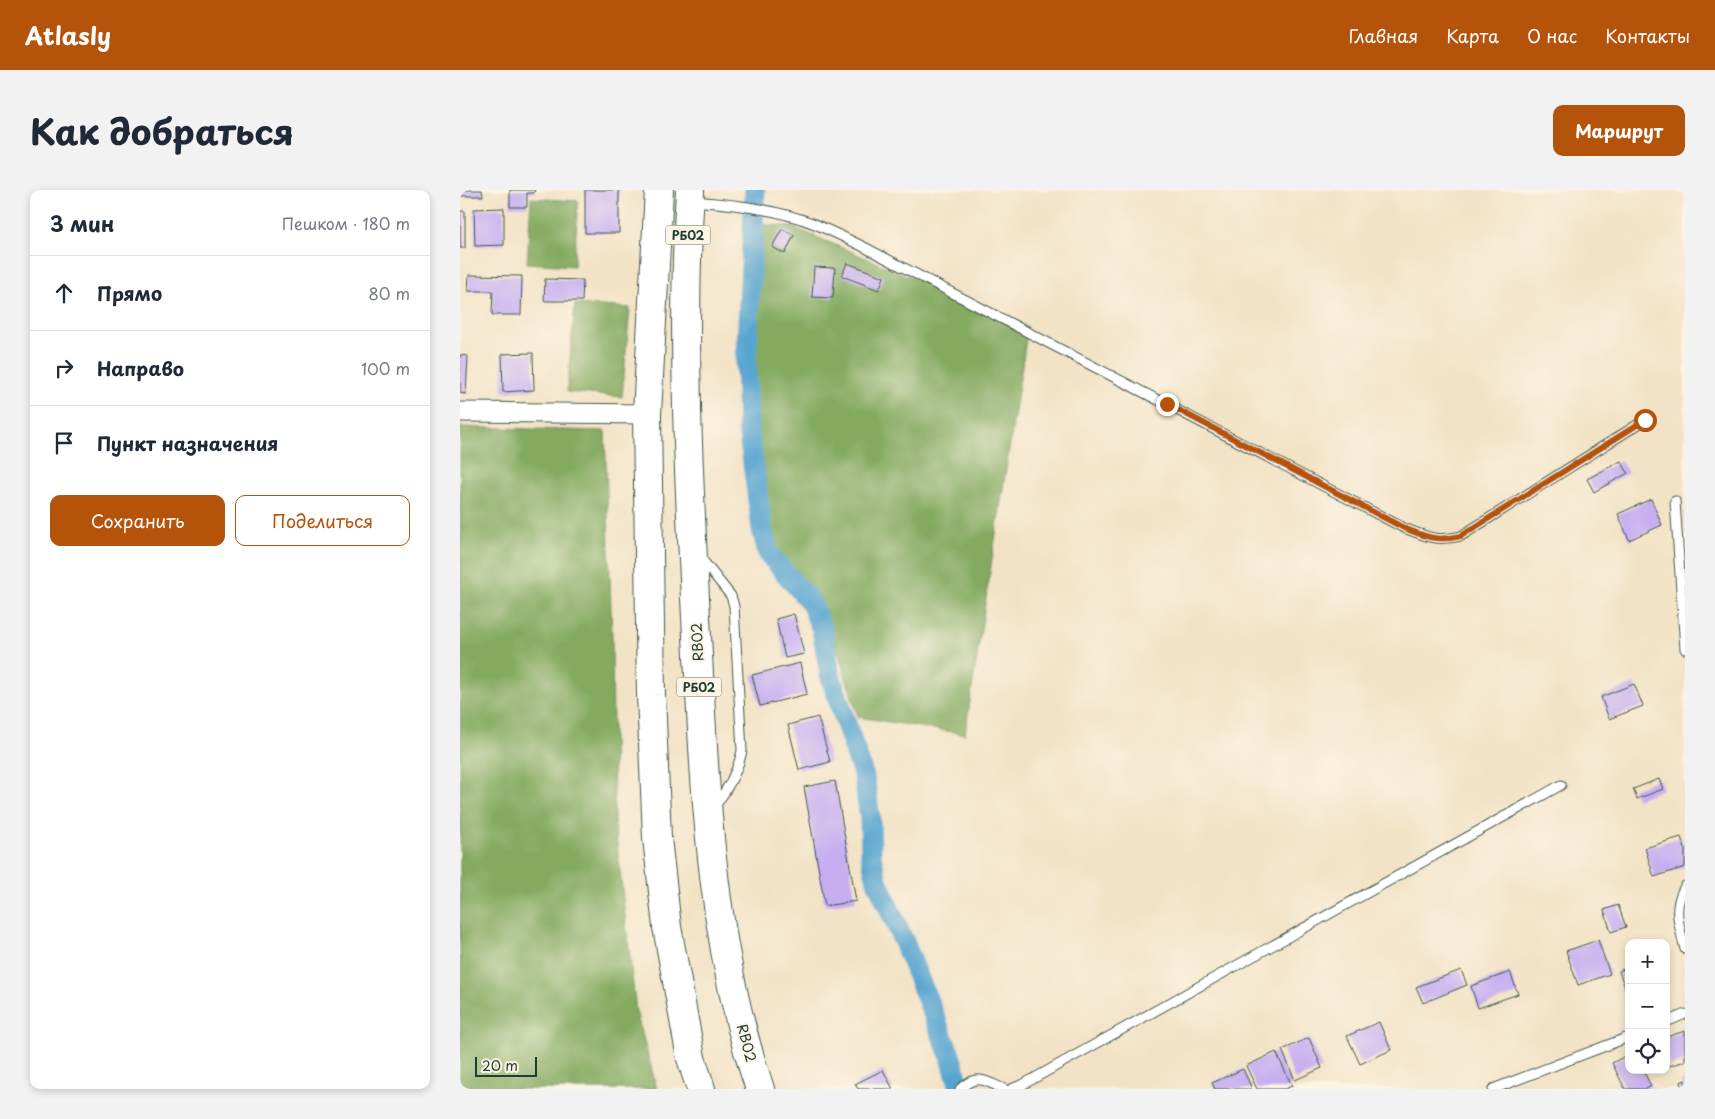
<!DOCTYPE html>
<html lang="ru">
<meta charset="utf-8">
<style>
:root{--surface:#fff;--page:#f2f2f3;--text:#1f2937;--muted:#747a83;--line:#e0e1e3;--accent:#b45309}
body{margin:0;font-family:"Playpen Sans",sans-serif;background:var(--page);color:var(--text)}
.controls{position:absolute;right:15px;bottom:15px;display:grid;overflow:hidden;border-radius:10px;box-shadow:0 2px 8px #0003}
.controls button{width:45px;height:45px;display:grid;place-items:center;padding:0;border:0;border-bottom:1px solid var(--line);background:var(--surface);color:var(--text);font:25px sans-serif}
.scale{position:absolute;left:15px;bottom:12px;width:62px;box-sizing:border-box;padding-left:5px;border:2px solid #1f3d34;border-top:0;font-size:14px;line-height:18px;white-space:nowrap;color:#1f3d34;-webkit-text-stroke:4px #fcf5e5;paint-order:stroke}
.stop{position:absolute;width:15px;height:15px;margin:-11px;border:4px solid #b45309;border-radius:50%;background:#fff}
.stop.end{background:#b45309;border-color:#fff;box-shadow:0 1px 5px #0008}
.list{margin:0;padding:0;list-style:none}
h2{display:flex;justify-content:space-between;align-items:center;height:65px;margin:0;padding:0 20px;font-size:21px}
h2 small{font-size:16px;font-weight:400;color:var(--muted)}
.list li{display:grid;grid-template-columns:32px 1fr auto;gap:15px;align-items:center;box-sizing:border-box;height:75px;padding:0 20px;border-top:1px solid var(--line)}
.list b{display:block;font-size:19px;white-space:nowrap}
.list em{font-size:16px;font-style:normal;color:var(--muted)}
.actions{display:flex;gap:10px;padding:15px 20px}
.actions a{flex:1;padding:11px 0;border:1px solid var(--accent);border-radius:10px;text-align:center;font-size:18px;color:var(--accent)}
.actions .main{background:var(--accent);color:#fff}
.icon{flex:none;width:28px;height:28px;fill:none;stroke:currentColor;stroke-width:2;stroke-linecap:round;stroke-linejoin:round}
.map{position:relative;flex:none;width:1225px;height:899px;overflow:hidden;border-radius:10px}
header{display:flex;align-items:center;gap:30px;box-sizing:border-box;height:70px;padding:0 25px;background:var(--accent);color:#fff}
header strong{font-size:24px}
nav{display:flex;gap:28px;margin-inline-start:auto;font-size:18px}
.intro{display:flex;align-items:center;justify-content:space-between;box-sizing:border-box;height:120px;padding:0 30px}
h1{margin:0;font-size:35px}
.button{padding:12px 22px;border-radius:10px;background:var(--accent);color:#fff;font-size:18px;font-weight:700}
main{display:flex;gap:30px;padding:0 30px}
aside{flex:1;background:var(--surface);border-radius:10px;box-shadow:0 2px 8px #0003}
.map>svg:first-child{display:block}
.forest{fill:#84aa60;stroke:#52744a}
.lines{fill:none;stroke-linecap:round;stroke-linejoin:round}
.canal{stroke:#57a4d0;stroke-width:21}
.building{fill:#c6aef1}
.lane-casing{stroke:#3f564a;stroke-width:11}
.street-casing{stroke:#3f564a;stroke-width:21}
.highway-casing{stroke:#3f564a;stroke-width:30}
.lane{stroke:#fff;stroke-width:9}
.street{stroke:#fff;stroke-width:19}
.highway{stroke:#fff;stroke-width:28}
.route{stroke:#b45309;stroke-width:6}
.labels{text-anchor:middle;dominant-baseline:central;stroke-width:4;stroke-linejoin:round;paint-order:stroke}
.shield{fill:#fcf5e5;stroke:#617469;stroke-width:1}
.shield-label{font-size:12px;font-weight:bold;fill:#1f3d34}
.street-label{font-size:14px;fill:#1f3d34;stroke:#fcf5e5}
</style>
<header>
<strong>Atlasly</strong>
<nav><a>Главная</a><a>Карта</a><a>О нас</a><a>Контакты</a></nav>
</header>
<div class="intro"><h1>Как добраться</h1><a class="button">Маршрут</a></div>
<main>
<aside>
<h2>3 мин<small>Пешком · 180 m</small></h2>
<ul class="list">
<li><svg class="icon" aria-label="ahead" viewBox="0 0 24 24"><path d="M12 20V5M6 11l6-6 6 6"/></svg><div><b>Прямо</b></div><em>80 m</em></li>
<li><svg class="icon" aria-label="right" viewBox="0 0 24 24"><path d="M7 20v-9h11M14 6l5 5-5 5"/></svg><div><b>Направо</b></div><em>100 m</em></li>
<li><svg class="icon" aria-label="arrive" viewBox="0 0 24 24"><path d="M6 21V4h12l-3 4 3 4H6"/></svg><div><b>Пункт назначения</b></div></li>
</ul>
<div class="actions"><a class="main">Сохранить</a><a>Поделиться</a></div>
</aside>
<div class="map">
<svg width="1225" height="899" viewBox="0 0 1225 899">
<rect width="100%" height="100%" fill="#fcf5e5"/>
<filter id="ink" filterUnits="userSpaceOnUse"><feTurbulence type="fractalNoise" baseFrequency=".02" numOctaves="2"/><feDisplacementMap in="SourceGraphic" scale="10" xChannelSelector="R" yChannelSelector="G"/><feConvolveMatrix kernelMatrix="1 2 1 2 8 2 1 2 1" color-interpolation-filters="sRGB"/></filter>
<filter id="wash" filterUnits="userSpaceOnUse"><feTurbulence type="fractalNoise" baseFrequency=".0096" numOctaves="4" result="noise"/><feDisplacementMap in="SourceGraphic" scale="20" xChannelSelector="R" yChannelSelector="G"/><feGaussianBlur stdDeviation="1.12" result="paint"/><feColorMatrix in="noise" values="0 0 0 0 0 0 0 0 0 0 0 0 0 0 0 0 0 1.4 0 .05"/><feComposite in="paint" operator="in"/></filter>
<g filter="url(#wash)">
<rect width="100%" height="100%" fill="#f3e3c6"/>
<path class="forest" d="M71 8 118 11 114 76 67 73Z
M296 34 333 37 568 137 505 544 398 527 375 452 357 409 314 364 304 312 296 242 292 153Z
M115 114 170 118 162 207 107 202Z
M0 237 145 241 152 447 154 628 176 821 197 899H0Z"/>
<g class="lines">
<path class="canal" d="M295 0 286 172 288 237 302 339 308 363 351 413 362 439 370 485 404 587 410 628 411 666 417 691 444 752 490 865 499 894 504 899"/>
</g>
<g id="blocks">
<path class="building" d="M0 0H22L23 6H0Z
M50 0H75L74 3H67V17H50Z
M125 0H159V43H125Z
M44 18V55L15 56 14 19Z
M0 21H5V58H0Z
M322 39 334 45 325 64 312 57Z
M387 73 424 87 419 100 382 86Z
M354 77 375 78 373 108 352 107Z
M9 85 62 86 61 125H32L33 101H8Z
M85 89 123 90 122 111H84Z
M73 163 74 200 43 202 42 164Z
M0 165 8 166 6 204 0 203Z
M1161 271 1168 283 1134 302 1127 289Z
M1191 309 1202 335 1169 350 1158 324Z
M334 424 344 464 325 468 316 429Z
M340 473 347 504 300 516 292 485Z
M1174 494 1183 516 1149 529 1141 507Z
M358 527 370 572 339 580 328 535Z
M1199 589 1203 599 1177 609 1173 599Z
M375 591 396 711 365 716 344 597Z
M1221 647 1225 659V677L1194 687 1185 658Z
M1158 715 1166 737 1151 742 1144 720Z
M1138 750 1150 784 1118 795 1106 761Z
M1169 777V806H1168L1159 781Z
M1001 780 1007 795 963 813 956 797Z
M1050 782 1058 804 1018 818 1011 796Z
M919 832 931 860 900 874 887 846Z
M1225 841V871L1210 876 1206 865V847Z
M849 848 862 878 835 890 822 860Z
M816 862 832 896 825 899H797L786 876Z
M1169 864V880H1183L1191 896 1186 899H1165L1152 873Z
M783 879 792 899H755L752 893Z
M423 880 433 899H398L395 894Z
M1225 890V899H1223L1221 892Z"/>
</g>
</g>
<g filter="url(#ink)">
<use href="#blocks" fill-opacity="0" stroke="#3f564a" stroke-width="1"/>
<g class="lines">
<g class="lane-casing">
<path id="lane" d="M233 11C273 14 316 19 355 34 371 41 388 49 404 57L944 338C967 347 977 352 1001 346L1185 230
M1215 311 1225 459
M240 367 271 406 274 416 282 561C277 584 267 599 254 618
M1225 696C1212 719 1219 734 1225 759
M1206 832 1225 824
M500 899C517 883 525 891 544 899
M551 899 562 895 1101 595
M1033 899 1169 847"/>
</g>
<g class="street-casing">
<path id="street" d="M0 222 187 224"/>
</g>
<g class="highway-casing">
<path id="highway" d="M199 0 187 224 191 505 197 648 207 737 231 868 241 899
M230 0C221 149 229 297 237 446 245 598 250 753 300 899"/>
</g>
<use href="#lane" class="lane"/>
<use href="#street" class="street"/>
<use href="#highway" class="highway"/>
</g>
</g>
<g class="lines" filter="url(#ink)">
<path class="route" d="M707 214 944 338C967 347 977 352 1001 346L1185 230"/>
</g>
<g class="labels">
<g class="shield">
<rect x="205.5" y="35.5" width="45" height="19" rx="4"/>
<rect x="216.5" y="487.5" width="45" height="19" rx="4"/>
</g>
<g class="shield-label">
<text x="228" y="45">РБ02</text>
<text x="239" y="497">РБ02</text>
</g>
<g class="street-label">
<text transform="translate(237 452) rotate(-93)">RB02</text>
<text transform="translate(287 853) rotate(75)">RB02</text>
</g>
</g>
</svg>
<div class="controls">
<button>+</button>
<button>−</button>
<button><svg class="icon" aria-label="locate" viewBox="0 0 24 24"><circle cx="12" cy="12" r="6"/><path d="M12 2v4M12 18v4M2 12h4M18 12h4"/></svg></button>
</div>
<div class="scale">20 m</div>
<div class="stop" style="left:1185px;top:230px"></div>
<div class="stop end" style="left:707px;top:214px"></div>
</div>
</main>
